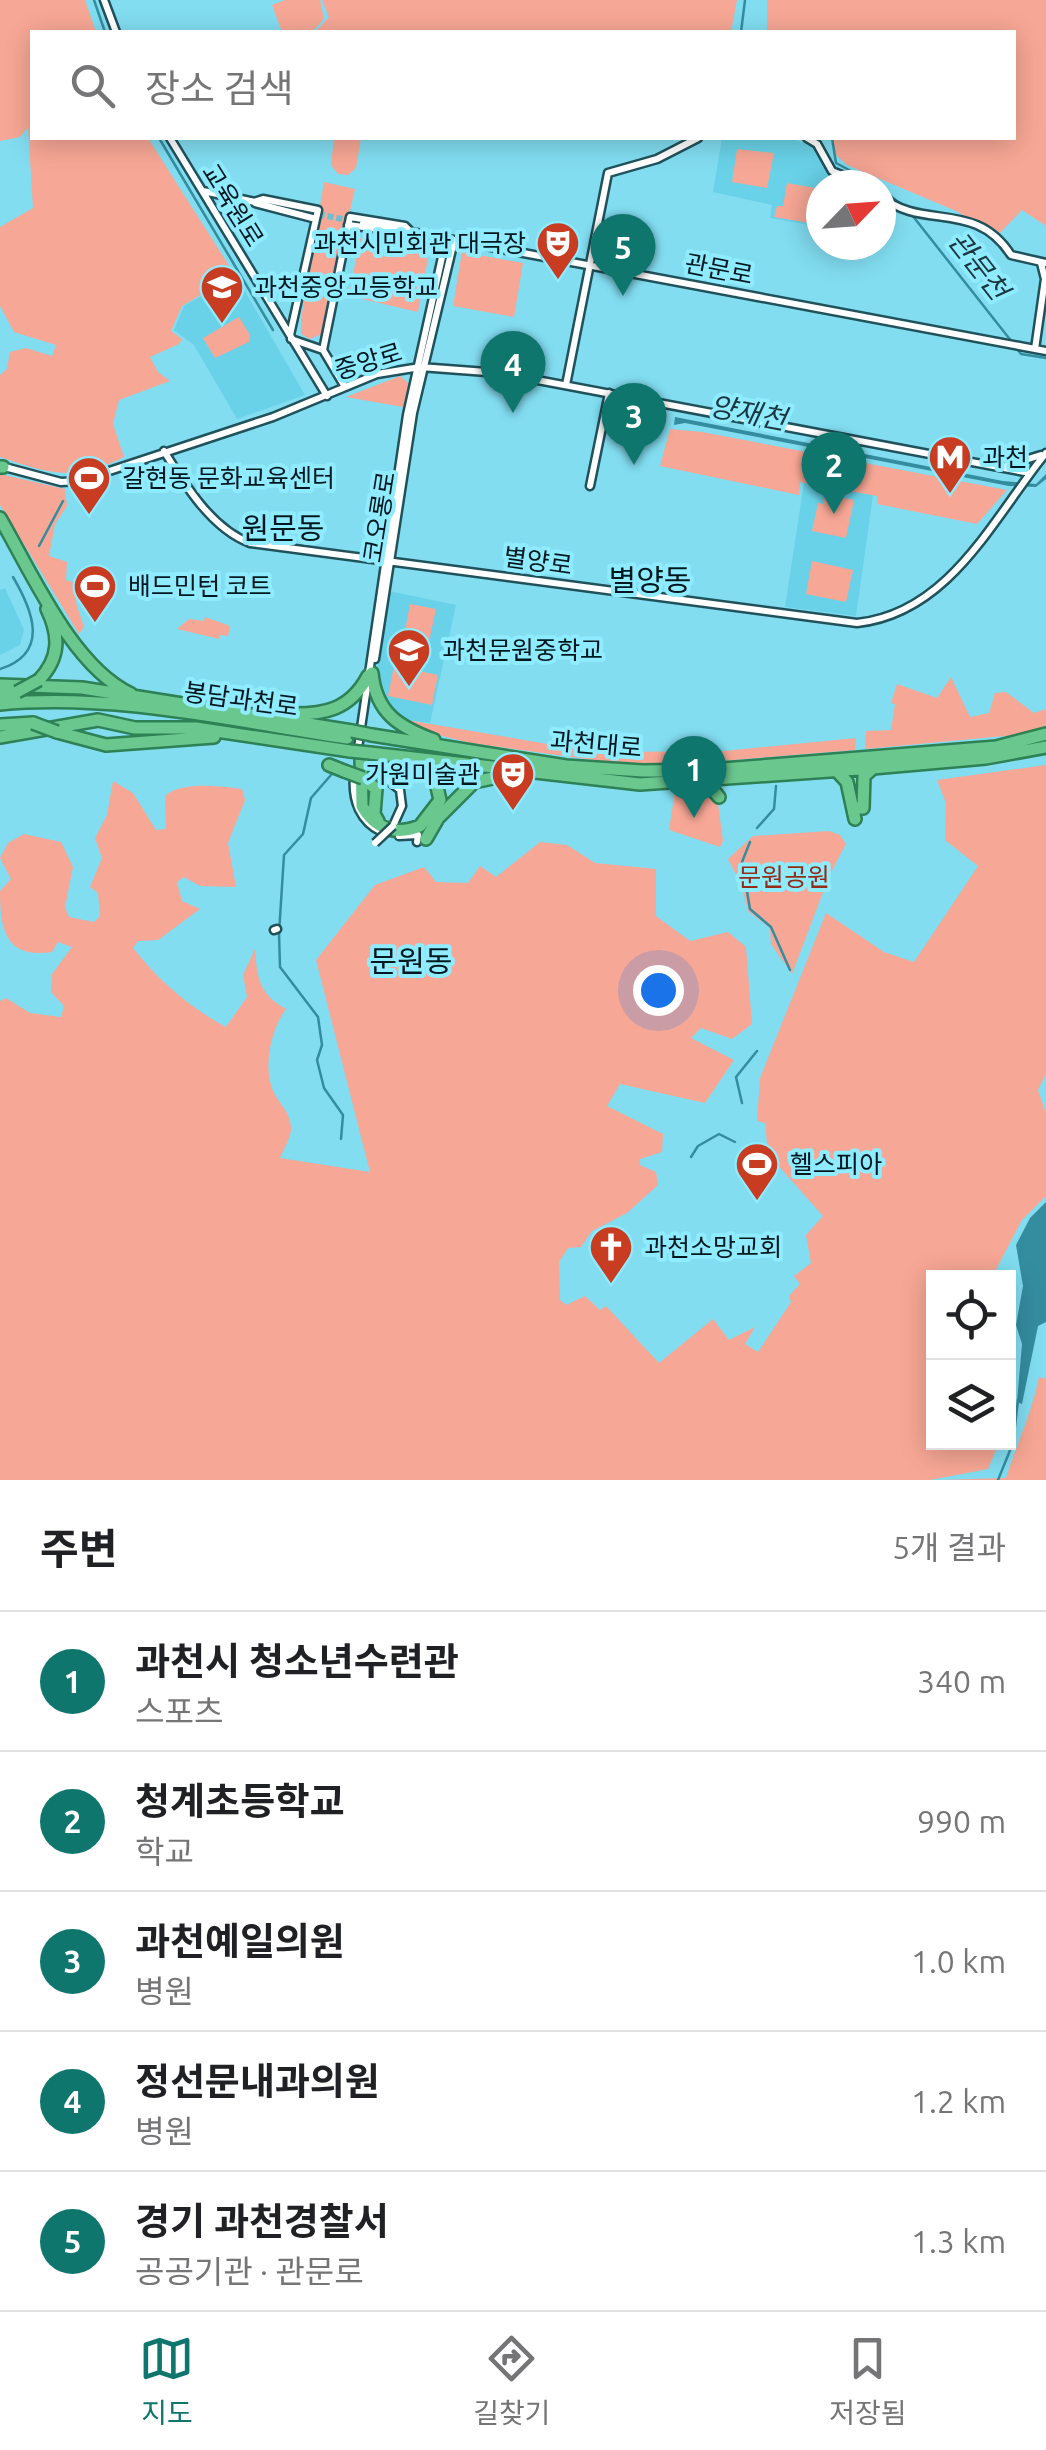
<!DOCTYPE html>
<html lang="ko">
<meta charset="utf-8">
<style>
:root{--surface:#fff;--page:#f2f2f2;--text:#202124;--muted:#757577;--line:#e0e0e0;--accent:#0f766e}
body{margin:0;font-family:Ubuntu,"Noto Sans KR",sans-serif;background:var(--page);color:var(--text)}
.controls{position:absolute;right:30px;bottom:30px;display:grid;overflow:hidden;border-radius:0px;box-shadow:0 5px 25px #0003}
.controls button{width:90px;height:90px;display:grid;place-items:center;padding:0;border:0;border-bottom:2px solid var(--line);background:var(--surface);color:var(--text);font:50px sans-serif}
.compass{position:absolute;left:806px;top:170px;width:90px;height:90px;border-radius:50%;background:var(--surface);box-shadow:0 5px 25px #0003;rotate:65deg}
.you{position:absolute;left:658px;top:990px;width:35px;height:35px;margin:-25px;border:8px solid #fff;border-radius:50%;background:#1a73e8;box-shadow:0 0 0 15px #1a73e833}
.badge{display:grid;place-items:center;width:65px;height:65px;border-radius:50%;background:var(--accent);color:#fff;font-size:32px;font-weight:700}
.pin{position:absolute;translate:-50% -82px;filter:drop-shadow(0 2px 5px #0008)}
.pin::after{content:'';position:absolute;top:52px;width:35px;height:30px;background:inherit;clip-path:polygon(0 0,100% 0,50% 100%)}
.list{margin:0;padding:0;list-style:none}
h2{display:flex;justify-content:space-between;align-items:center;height:130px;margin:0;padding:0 40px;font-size:42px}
h2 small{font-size:32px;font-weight:400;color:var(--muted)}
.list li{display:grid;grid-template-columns:65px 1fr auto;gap:30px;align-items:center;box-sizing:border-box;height:140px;padding:0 40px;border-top:2px solid var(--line)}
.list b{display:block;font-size:38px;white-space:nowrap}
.list p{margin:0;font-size:32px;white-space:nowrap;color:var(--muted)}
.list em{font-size:32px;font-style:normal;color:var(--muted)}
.icon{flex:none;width:55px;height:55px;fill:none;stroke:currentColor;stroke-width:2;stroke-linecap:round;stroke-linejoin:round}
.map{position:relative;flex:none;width:1046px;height:1480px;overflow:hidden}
.search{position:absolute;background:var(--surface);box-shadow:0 5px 25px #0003;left:30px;right:30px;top:30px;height:110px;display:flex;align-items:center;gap:25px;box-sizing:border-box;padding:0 35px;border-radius:0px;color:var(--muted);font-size:38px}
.sheet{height:830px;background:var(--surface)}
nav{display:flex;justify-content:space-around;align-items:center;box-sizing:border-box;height:140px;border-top:2px solid var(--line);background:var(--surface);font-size:28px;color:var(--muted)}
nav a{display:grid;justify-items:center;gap:5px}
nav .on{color:var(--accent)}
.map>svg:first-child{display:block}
.built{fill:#69d2e8}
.green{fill:#f7a795}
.water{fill:#348d9f}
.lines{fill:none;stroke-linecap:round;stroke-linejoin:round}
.stream{stroke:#348d9f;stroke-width:2.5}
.tertiary-tunnel{stroke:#6ebfd1;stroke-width:6;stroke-dasharray:6 3;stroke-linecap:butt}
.tertiary-casing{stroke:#20525c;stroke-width:11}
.trunk-casing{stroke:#2d8154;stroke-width:16}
.tertiary{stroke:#fff;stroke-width:6}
.trunk{stroke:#6ac78e;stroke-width:11}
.tertiary-bridge-casing{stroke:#20525c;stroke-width:11;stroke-linecap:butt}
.trunk-bridge-casing{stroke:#2d8154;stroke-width:16;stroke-linecap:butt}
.tertiary-bridge{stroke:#fff;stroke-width:6}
.trunk-bridge{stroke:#6ac78e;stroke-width:11}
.labels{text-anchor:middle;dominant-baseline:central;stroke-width:8;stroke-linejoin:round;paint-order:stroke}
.street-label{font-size:25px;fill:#00181d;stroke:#8febff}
.poi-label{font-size:25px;fill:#00181d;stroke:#8febff;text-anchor:start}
.park-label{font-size:25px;fill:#922d19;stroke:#8febff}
.water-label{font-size:28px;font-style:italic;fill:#1b363c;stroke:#8febff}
.quarter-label{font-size:30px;fill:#00181d;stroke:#8febff}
</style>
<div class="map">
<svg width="1046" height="1480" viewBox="0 0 1046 1480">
<rect width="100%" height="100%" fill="#82ddf1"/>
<path class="built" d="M722 138H791L816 148 827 169 842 178 840 185H821V227L770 218 772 205 713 192Z
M236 276 305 395 237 419 194 345 174 330 184 306Z
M804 483 873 495 856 616 785 607Z
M5 588 24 630 20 645 0 655V590Z
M389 591 456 605 430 723 401 719 381 695 376 674Z"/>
<path class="green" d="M0 0H85L96 32H32V138H148L235 275 182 306 171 331 182 339 179 344 150 357 158 372 170 381 119 400 113 424 124 457C75 482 50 474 0 457V375L7 369 10 352 26 348 52 356 56 345 14 332 0 306V227L33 208 28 127 20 137 0 141Z
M285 0H320L324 19 312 32H282L272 5Z
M322 0H737L731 32H315L329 17Z
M767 0H1046V226L1022 210 998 235 956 211 847 165 834 153 832 138H1014V32H767Z
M334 138H361L356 168 348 175 338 174 331 165Z
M737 149 774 153 767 188 732 182Z
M324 182 355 189 322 334 310 339 301 334V319Z
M787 183 821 189V225L774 217 777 206H783Z
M360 238 429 253 418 312 349 296Z
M462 252 523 263 514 317 453 306Z
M239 317 250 335 249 342 215 358 203 338Z
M400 376 411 385 403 407 346 397Z
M670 429 702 432 1007 490 977 524 877 504V496L800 482 799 495 660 466Z
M0 474 65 489 67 506 55 524 49 556 67 562 66 580 78 584 76 603 84 627 79 634 0 505Z
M825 494 854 500 846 538 812 531 818 503 823 504Z
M812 561 853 570 846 602 806 594Z
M410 604 436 609 428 646 403 641Z
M205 617 230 626 228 636 220 635 219 639 177 629 189 619 204 621Z
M394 666 438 675 432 705 388 696Z
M951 677 970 717 989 713 995 693 1006 692 1034 713 1046 709V726L1025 734 865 749 866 731 891 730 895 704 891 703 897 684 937 698Z
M401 719 583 750 617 752 723 751 856 738 855 750 672 765 623 764 470 743 419 730Z
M1046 765V1074L1038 1090 1046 1113V1196L1022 1220 992 1277 934 1278V1442L999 1443 988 1469 930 1480H0V1001L6 998 30 1013 61 1017 64 1006 51 992 52 974 72 947 58 942 52 952C5 959 0 929 0 891L11 879 0 858 8 843 24 834 61 842 73 867 65 907 69 917 94 922 100 916 98 893 90 887 102 858 95 838 107 815 113 781 133 793 156 830 166 829 165 796C181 781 220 786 242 789L245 800 228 843 236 887 200 886 184 877 177 882 182 901 200 909 158 940 138 941 133 948C159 981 189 1007 226 1027L247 997 243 975 255 949C257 978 259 994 286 1009 272 1028 264 1061 271 1085 275 1101 291 1110 291 1129 291 1138 283 1150 280 1158L370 1172 316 960 375 885 424 867 436 882 468 883 480 866 496 877 540 842 567 845 595 863 656 869V916L690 941 728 932 746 947 752 1024 732 1039 701 1028 691 1038 734 1060 705 1103 620 1084 607 1106 663 1134 662 1152 640 1159V1165L656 1172 658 1185 627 1213 592 1231 581 1247 568 1248 559 1262 560 1300 566 1305 585 1296 600 1310 606 1306 659 1363 713 1319 729 1340 755 1327 745 1344 758 1352 791 1302 789 1296 800 1284 794 1276 811 1263 806 1235 823 1216 768 1154 765 1123 757 1121 760 1078 826 913 884 952 914 962 978 866 945 840 946 803 937 780Z
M716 789 723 841 720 847 669 830 675 791Z
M829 831 840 835 846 844 830 874 792 974 771 944 770 928 748 911 742 886 728 859 753 836Z
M1039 1377 1046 1379V1480H941L1006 1478C1017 1443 1032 1412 1039 1377Z"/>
<path class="water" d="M675 417 1003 481 1036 484 1046 474V479L1036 487 1009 486 685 423 674 425Z
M1046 1202V1322L1038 1326 1022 1404 1017 1402 1022 1344 1016 1325 1023 1286 1016 1245 1030 1218Z"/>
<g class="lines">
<path class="stream" d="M94 0 105 32
M741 32 745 0
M159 138 273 330
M832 138 836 163 877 185
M881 188 903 206
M912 215 1012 342
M1017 349 1021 354 1046 358
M39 546 63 501
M0 669C50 653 33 611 13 577
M331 775 311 798 303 834 284 855 279 933 280 967 318 1017 322 1045 317 1060 324 1088 343 1115 341 1139
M757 828 774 809 776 786
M750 842 742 862 750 909 771 927 790 970
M742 1103 736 1077 757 1051
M691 1157 698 1146 719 1134 735 1142
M998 1480 1013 1443 1018 1400"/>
<path class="tertiary-tunnel" d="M301 211 363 223"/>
<g class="tertiary-casing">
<path id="tertiary" d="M104 0 116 32
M170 138 327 396
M807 138 817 144 832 171 866 185
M203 191 255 202
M881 196C922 231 975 199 1011 255L1046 263
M254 202 263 199 318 210 290 335
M255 203 316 219
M363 223 1046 351
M348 225 410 233
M291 339 323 350 345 387
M1035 349 1045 279 1041 263
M323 350 350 217 405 226 411 232
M566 385 608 173 657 159 698 138
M164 451C185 485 212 529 250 543L857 623C950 613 993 518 1046 453
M1 466 61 482 79 481 273 417 377 374 420 367 500 373 1030 473
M1006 466 1041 455
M590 486 609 393
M375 659 413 413 454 241
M357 755 407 415 446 239
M362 760 400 790 402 806 393 826
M354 777C352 800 360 822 382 832
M399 836 418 835 417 842
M274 930 277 929"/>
</g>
<g class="trunk-casing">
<path id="trunk" d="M0 467H3
M0 518C32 573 72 666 131 694
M372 673C376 713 399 727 434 740
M39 680C60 658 60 636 47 609
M0 685 82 688 352 731
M0 695 17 692
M0 704C115 693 233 721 347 738
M288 714C324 715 350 710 368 676
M0 725 33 723
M57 732 106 745 214 737
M372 735 566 766 643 771 710 770 996 747 1046 734
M0 737 98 720 135 728H196L350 751
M370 753 640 784 873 768 986 758 1046 747
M361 756 362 806C375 829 396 836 420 826L440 800 434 774 413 763
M329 765 344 771
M837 771 847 782 855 819
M363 778 376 789 374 814 378 821
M706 782 719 797
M855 808H863L864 776 872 769
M434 822 474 782 507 775
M426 839 437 820"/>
</g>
<use href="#tertiary" class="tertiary"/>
<use href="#trunk" class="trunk"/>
<g class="tertiary-bridge-casing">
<path id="tertiary-bridge" d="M375 843 393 826"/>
</g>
<g class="trunk-bridge-casing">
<path id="trunk-bridge" d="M17 692 39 680
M33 723 57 732
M352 731 372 735
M350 751 370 753
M344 771 363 778"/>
</g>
<use href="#tertiary-bridge" class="tertiary-bridge"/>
<use href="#trunk-bridge" class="trunk-bridge"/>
</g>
<defs>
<g id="theatre-pin" transform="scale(2.25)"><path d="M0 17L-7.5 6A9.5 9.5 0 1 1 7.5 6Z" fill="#c83d21" stroke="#8febff"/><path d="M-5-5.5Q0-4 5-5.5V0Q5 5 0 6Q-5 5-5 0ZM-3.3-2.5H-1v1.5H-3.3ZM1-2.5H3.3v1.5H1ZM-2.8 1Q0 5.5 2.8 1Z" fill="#fff"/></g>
<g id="school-pin" transform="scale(2.25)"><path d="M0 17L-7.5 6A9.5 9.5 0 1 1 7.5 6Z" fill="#c83d21" stroke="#8febff"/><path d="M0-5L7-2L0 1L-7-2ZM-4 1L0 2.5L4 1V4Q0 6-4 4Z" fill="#fff"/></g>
<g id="metro-pin" transform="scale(2.25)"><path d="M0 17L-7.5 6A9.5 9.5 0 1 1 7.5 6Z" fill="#c83d21" stroke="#8febff"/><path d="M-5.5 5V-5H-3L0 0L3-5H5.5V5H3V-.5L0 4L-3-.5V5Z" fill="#fff"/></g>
<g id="stadium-pin" transform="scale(2.25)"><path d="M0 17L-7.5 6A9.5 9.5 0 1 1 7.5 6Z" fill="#c83d21" stroke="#8febff"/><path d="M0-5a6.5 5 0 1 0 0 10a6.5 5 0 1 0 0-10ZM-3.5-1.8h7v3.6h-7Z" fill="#fff"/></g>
<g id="church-pin" transform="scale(2.25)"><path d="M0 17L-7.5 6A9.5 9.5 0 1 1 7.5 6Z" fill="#c83d21" stroke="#8febff"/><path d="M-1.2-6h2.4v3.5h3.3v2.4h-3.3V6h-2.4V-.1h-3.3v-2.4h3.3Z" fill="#fff"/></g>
</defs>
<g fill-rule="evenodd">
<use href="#theatre-pin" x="558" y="243"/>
<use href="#school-pin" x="222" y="287"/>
<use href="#metro-pin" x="950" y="457"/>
<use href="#stadium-pin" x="89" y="478"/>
<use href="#stadium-pin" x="95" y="586"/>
<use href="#school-pin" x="409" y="650"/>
<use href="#theatre-pin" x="513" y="774"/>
<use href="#stadium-pin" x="757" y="1164"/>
<use href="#church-pin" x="611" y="1247"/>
</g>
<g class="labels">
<g class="street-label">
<text transform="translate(233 205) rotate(58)">교육원로</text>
<text transform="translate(719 269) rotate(11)">관문로</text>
<text transform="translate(368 361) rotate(-17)">중앙로</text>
<text transform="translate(379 517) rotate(-81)">코오롱로</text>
<text transform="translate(538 561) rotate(8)">별양로</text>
<text transform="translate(241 699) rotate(8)">봉담과천로</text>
<text transform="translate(596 744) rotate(5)">과천대로</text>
</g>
<g class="poi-label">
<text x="526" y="243" text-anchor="end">과천시민회관 대극장</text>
<text x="254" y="287">과천중앙고등학교</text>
<text x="982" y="457">과천</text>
<text x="122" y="478">갈현동 문화교육센터</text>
<text x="128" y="586">배드민턴 코트</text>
<text x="442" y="650">과천문원중학교</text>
<text x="480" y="774" text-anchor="end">가원미술관</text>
<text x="790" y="1164">헬스피아</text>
<text x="644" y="1247">과천소망교회</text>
</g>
<g class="park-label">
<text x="784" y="877">문원공원</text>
</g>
<g class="water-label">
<text transform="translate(979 265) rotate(52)">관문천</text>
<text transform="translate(748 412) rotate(11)">양재천</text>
</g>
<g class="quarter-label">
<text x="283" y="528">원문동</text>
<text x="650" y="580">별양동</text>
<text x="411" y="961">문원동</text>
</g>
</g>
</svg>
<div class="controls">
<button><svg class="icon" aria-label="locate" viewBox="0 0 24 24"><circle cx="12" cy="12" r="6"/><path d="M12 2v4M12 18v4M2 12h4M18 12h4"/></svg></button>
<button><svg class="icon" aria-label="layers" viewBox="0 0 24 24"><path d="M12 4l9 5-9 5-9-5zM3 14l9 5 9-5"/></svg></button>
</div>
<svg class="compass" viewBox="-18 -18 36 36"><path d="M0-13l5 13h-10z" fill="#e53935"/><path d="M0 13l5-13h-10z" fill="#757577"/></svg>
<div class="you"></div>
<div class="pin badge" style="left:694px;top:818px">1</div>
<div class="pin badge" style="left:834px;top:514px">2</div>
<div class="pin badge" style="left:634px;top:465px">3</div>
<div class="pin badge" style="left:513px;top:413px">4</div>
<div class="pin badge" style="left:623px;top:296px">5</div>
<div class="search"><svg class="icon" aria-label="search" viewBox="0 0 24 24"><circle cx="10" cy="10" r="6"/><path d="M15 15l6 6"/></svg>장소 검색</div>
</div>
<section class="sheet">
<h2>주변<small>5개 결과</small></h2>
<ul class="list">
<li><span class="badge">1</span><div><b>과천시 청소년수련관</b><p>스포츠</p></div><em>340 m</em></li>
<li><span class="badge">2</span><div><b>청계초등학교</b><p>학교</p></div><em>990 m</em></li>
<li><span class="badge">3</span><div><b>과천예일의원</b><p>병원</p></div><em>1.0 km</em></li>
<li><span class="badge">4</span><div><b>정선문내과의원</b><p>병원</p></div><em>1.2 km</em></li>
<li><span class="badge">5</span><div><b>경기 과천경찰서</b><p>공공기관 · 관문로</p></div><em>1.3 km</em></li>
</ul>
</section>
<nav>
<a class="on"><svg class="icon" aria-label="map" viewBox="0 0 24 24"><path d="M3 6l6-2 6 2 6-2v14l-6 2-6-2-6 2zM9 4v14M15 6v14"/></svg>지도</a>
<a><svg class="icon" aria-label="directions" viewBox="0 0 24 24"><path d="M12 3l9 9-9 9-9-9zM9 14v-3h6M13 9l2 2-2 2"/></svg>길찾기</a>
<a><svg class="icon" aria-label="saved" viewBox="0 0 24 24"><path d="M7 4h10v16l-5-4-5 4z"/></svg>저장됨</a>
</nav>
